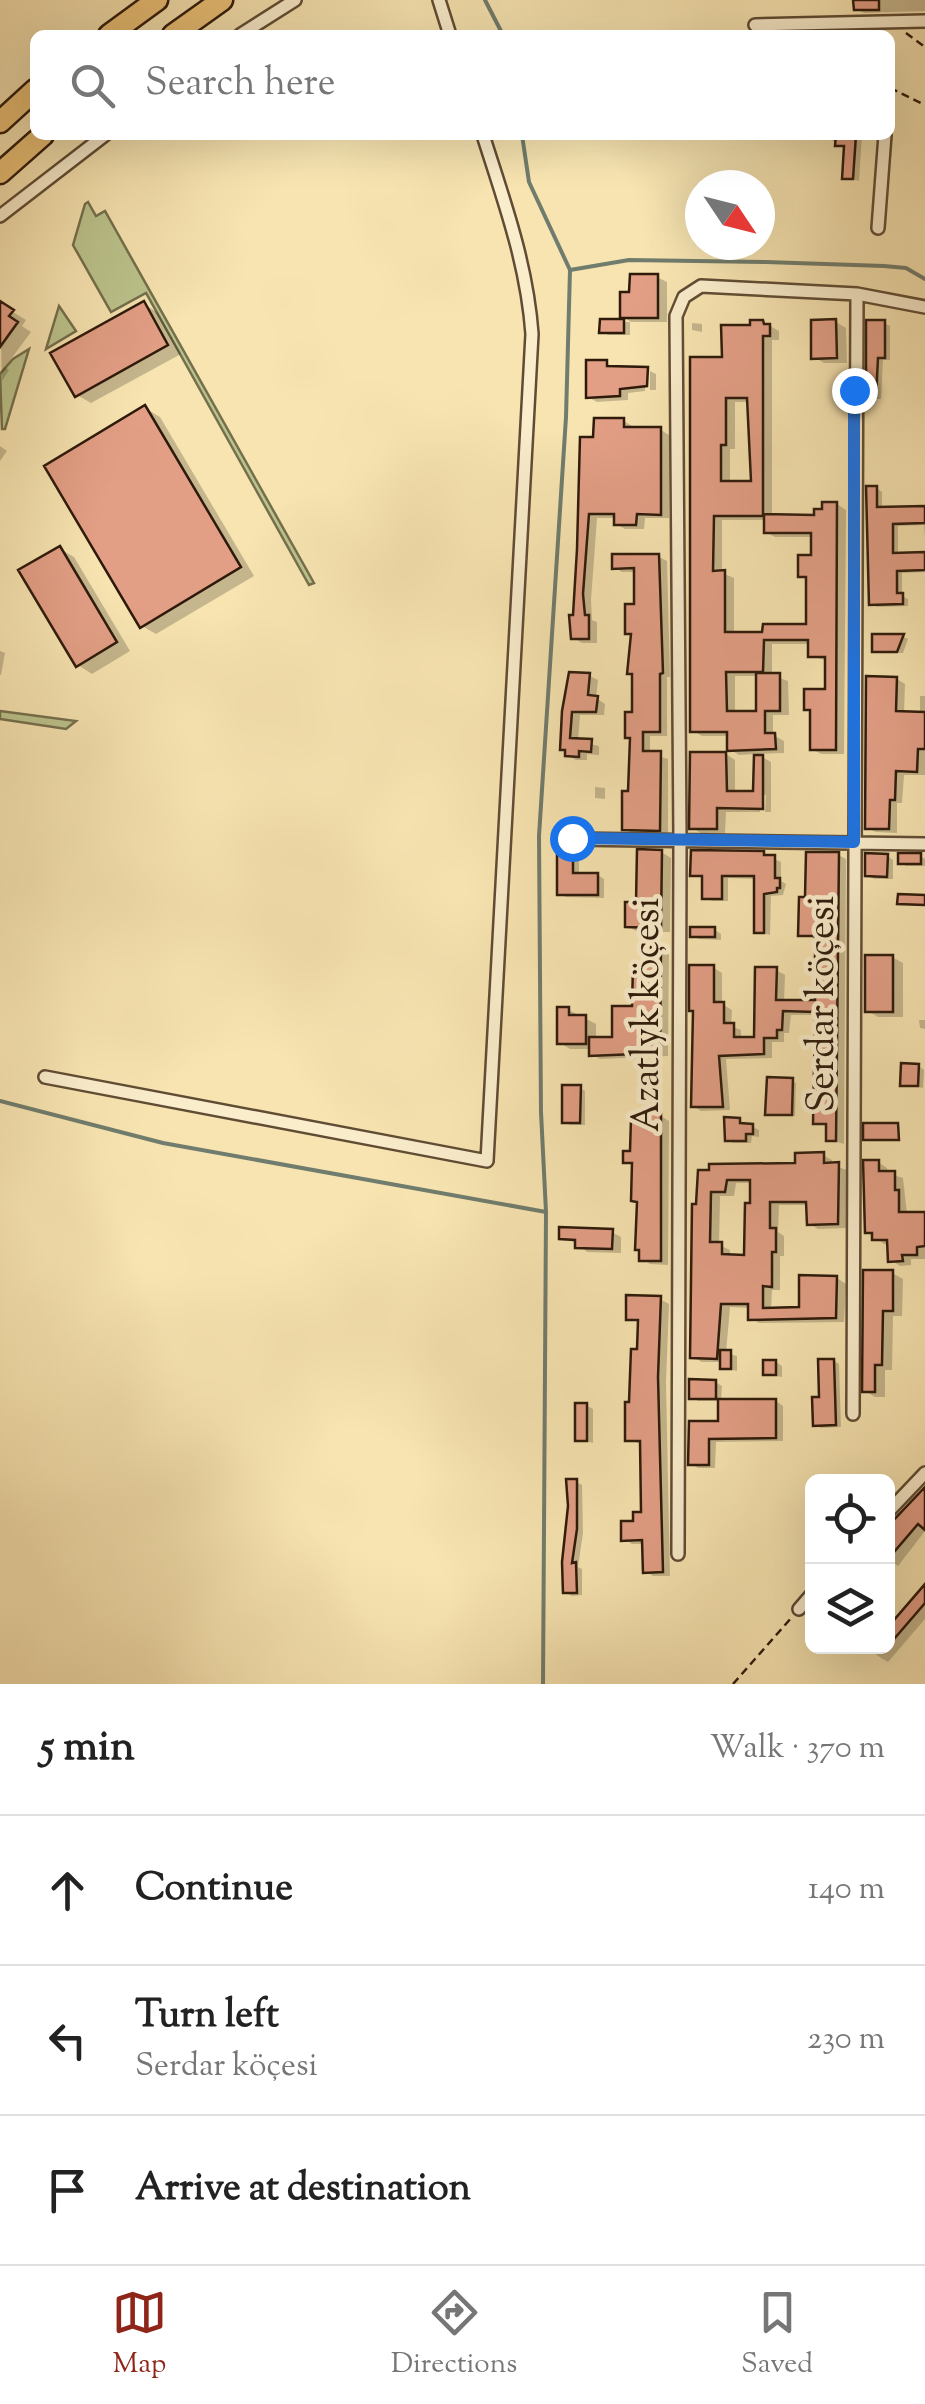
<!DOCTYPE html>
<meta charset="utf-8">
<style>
:root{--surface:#fff;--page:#f2f2f2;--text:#222;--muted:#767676;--line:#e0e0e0;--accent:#8f2418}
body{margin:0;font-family:"Sorts Mill Goudy",serif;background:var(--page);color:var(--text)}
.controls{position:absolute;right:30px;bottom:30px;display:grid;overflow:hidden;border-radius:15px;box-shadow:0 10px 40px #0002}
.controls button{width:90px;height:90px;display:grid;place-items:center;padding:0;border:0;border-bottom:2px solid var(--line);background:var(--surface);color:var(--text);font:50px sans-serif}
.compass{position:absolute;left:685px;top:170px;width:90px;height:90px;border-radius:50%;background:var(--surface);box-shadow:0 10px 40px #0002;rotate:125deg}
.stop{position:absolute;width:30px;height:30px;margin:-22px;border:8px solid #1a73e8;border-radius:50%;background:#fff}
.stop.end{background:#1a73e8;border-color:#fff;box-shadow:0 2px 10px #0008}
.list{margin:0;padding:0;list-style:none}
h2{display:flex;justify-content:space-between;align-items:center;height:130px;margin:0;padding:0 40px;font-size:42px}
h2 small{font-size:32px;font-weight:400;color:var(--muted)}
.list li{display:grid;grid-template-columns:65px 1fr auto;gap:30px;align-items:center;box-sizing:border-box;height:150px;padding:0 40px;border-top:2px solid var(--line)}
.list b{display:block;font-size:38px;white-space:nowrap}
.list p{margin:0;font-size:32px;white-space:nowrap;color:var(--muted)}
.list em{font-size:32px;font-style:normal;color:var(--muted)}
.icon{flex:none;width:55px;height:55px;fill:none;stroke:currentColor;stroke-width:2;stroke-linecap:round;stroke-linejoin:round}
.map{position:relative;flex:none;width:925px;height:1684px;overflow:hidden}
.search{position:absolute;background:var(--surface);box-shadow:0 10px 40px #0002;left:30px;right:30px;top:30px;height:110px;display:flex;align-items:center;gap:25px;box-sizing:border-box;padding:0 35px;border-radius:15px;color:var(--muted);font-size:38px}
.sheet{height:580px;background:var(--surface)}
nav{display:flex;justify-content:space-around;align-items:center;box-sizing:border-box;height:140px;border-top:2px solid var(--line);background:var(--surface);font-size:28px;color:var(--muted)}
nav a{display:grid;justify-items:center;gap:5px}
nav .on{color:var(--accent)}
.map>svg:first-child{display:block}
.green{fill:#bcc48d;stroke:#746f4c;stroke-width:2.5}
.shadow{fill:#0003;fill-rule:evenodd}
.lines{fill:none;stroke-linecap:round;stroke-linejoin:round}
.stream{stroke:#707c6d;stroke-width:4}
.building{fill:#e39f86;stroke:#2d1a0b;stroke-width:2.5;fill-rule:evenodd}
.minor-casing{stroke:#604c34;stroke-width:16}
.trunk-casing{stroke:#2d1a0b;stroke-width:25}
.path{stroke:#2d1a0b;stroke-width:2.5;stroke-dasharray:8 5;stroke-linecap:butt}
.minor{stroke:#faedcc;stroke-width:11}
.trunk{stroke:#ecc278;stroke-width:20}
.route{stroke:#1a73e8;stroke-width:12}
.labels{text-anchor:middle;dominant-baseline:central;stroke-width:9;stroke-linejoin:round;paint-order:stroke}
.street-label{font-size:38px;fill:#2d1a0b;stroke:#faedcc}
</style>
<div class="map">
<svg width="925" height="1684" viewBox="0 0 925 1684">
<rect width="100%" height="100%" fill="#f7e4b1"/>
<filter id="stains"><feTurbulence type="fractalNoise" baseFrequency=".002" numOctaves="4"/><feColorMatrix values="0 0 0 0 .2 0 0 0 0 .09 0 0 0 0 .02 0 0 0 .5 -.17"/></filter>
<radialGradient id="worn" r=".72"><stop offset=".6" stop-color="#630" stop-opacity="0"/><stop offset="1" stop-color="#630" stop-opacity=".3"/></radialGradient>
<path class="green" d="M88 202 96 216 105 211 314 583 309 585 146 293 111 312 73 245 85 204Z
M59 306 76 331 46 349Z
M29 349 5 429H2L0 374 13 359Z
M0 711 76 721 66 729 0 719Z"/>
<path class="shadow" d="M856 0H925V11L864 13 856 9Z
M824 135H862L859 181 844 177V148Z
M657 277 667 282V322H630V335H608L602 331V321L631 322 622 316 632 294Z
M144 304 158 313 181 354 91 403 77 395Z
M3 306 26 320 22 326 31 332 5 367 9 370 2 381 0 310Z
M763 322 779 331V340H772V517L817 518 837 504 846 510 844 754H821L812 749V712L806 708 827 692 828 661 811 656V644H772V675L788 681 789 715H773V735L784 741V753L757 754 771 762V812H765L766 795H760V812H726L725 833H701L692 828 726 754 735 760V793L756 794V754L739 755 729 749V736H702L693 731 724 360 752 327ZM735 402H750L754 484H730V449H735ZM722 520H766V532L775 537H813V558L800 575 808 580V627L765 635H734V578L722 573ZM735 676H759V713L735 714Z
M836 322 846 328 847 363H824L814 357Z
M692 323 702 324V332L692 330Z
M884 323 890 326V360H883L881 399H874L868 396Z
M606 363 617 369 649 370H645V391L628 393V400L597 402 588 397Z
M650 371 656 374V390H650Z
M145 408 160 417 254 576 156 634 142 626Z
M624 421 632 426V430H661L669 435V518H645L644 529H625L616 524V518H597L591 600 592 620 597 622V643H582L573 638 596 439Z
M0 446 7 451 0 461Z
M876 488 882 492V509L925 508V537L924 525 898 526V555H925V572L902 573V596L908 599V606L877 607 871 603Z
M60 549 74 557 130 651 92 674 78 665Z
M659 557 667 561 670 677H667V736H650V754L668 759V834L632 833 624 828 631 793 634 714 633 636 627 633 637 607V572H622L614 567Z
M874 636 904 637 908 639 903 653H879L874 650Z
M0 651 5 653 1 675H0Z
M590 676 598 680 596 698 605 704 604 715H580L578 741 599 746V755L587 754V760H576L567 755 564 711Z
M897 679 905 684 904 713 920 714V696H925V775H904L902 803H897V833L876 832 867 828Z
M595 787 605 788V799L595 798Z
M573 851 579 854V875H598L604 879V898L566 897 559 894Z
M661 852 671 858 670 932H638L627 926Z
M763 854 781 862V881L786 884 783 895 771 896 770 935 757 931 756 879 728 878V901H712L705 897V878L693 874Z
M838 855 846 859 844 1144 828 1139 829 1127 816 1122 817 1015H791L789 1033H784V1042H772V1058L726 1059 730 1110 701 1111 693 1106 714 968 722 973V1004L732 1010 731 1026 741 1030V1040H756L776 970 785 975 784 1002 817 1003 818 939 801 934 808 899Z
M887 856 893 860V879H874L868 875Z
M920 856 925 859V866H906L900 862Z
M715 930 721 934V940L699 939 693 936Z
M661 949 669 954 668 1056 600 1059 592 1054V1049H570L560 1043 569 1010 596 1024V1039L614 1040 635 1009Z
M892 957 903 963V1017H878L868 1011Z
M919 1020H925V1029L920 1028Z
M919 1066 924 1070 923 1088 902 1084Z
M792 1081 796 1083 795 1116 768 1114Z
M580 1088 585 1091V1125H570L564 1121Z
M661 1116 669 1121 668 1265 650 1264 642 1259 634 1166 626 1161Z
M739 1120 759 1130V1137L752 1136 751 1143H733L727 1139Z
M823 1155 832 1160V1165L847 1170 846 1228 818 1229 809 1224V1205H779L778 1232 784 1236V1256H780V1290H772L771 1310H801L837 1278 846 1284 844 1322 759 1323 750 1318V1308L730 1307 726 1353 737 1356V1371L723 1368V1362H702L693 1357 699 1174 798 1165ZM736 1183H752L747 1257H730V1250L719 1245 720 1196H734Z
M878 1162 887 1168V1173L903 1178 907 1214H925V1259H911V1265L900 1266 891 1260 890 1244H884L868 1232Z
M612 1232 621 1237V1253L587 1252 578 1243 561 1238Z
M865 1273H892L903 1279 902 1316H893L892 1370H885V1397H875L865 1391Z
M660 1299 669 1304 666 1383 670 1576H653L645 1571 644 1544H632L624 1539 643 1514 642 1444 628 1440 641 1323 629 1318Z
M834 1361 839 1364 841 1427 821 1428 815 1425Z
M776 1362 782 1366V1377L765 1374Z
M715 1382 722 1386 721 1401H776L783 1406V1441L716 1442 715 1468H698L691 1464 720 1423V1401H698L692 1397Z
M586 1405 593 1409V1443L577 1439Z
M576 1482 582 1485 583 1533 578 1567 582 1569V1595L572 1596 565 1592Z
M925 1490V1531L898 1566 888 1559V1531Z
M925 1588V1619L888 1662 878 1656 871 1650 873 1646H888V1630Z"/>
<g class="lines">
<path class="stream" d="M485 0 503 35
M522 135 529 182 570 270
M0 1101 163 1143 546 1212
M543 1684 546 1212 541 1112 539 836 566 417 570 270 629 260 766 262 884 266 906 268 925 279"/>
</g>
<path class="building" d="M853 0H879V10H854Z
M836 135H856L853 179H842L844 146H835Z
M630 274H658V318H620V292H629Z
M0 301 14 310 9 316 18 322 0 347Z
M144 301 168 345 75 397 50 353Z
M600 319H624V333H599Z
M836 319 837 358 811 359V320Z
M750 320H763L764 324H770V336H763V516H714L713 571 725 570V632H762L763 624H806V577H798V555H811V533H764V514L814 515V509H822V502H837L836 750H810V710H804V689H825V657H808V640H764L763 672H726L727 711H756V673H780V711H765V733H775L776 749 727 751V732H690V357H722L721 325H750ZM726 398H747L751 481H721V445H726Z
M866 320H885V358H878L876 397H866Z
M586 360H607V366L648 367 647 386 620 389V396L586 398Z
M145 405 241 567 140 628 44 466Z
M594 418H624V427H661V515L637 514 636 525H614V514H589L583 594 585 615H589V639H571L569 615H573L577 549 580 437H593Z
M866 486H877V507L925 506V523L893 524V553L925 552V570L897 571V593H903V604L869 605Z
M60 546 117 642 76 667 18 570Z
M612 554H659L663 673 660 674V732H643V751H661L660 831 622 830V791H628L630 738H625V712H632V674H627L631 634H625V604H634V568L612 569Z
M872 634H904L897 652H872Z
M569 672 590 673 588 695 598 696 596 712H572L570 738 592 739 591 752 579 751V757L565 756V750H560L562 711Z
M866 676 897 677 896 711 925 712V749H918L917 772 896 771 895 800H890L889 829H865Z
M690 752H726L727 791H753L754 755H763V809L717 808V829H689Z
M557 848H573V873H598V895H557Z
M637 849 662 850 661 928 625 927V902H636Z
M691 850 764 851V855H775V878H780V888H777V892L764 894V933H754V876H722V899H702V876H690Z
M806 852H839L836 1141H826V1124H813L815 1012 783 1011 782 1030H777V1038H764V1054L719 1056 723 1107H691L693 1011H689V965H714V1002H724V1023H734V1037H754L755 967H777L776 1000H815V936H798L799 897H805Z
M865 853 888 854 887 877 865 876Z
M898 853H921V864H898Z
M898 894 925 895V905L897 904Z
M690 927H715V937H690Z
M651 947H661L660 1053 589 1056V1037H612V1006H632L633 966H651Z
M865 955H893V1012H865Z
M557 1007H569V1015H586V1044H557Z
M901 1063 919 1064 918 1086H900Z
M767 1077 793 1078 792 1115H765Z
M562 1085H581L580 1123H562Z
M635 1113 661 1114V1261H639V1250H635L637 1202 631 1201 632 1163H623V1151H630L631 1119H635Z
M724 1117 740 1118V1123L753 1124V1134H746V1141H725Z
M863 1123H898L899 1140H863Z
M824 1152V1163L839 1162 838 1224 807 1225 806 1202H770V1228H776V1252H772V1287L763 1286V1308L799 1307V1275L837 1276 836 1318 748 1320V1304H721L717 1359 690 1358 692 1204H696L698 1170H709V1164L795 1163V1153ZM727 1180H750V1203H745L744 1255 722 1254V1242H710L711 1192H725Z
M863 1160H879V1171H895V1190H899V1212H925V1246L917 1247V1255H902L903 1261 888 1262 887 1240H872V1233H865Z
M559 1227 613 1229 612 1249 575 1248V1240L559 1239Z
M863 1270H893V1311H883L882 1365H875V1392H862Z
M626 1295 661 1296 658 1377 663 1572 643 1573 642 1540 621 1541V1521H633V1512H641L640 1441H625V1402H629L631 1349H637L638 1320H626Z
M720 1350H731V1369H720Z
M818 1359H834L836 1425 813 1426 812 1397H819Z
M763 1360H776V1375H763Z
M689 1379 716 1380V1399H689Z
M718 1399H776V1438L709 1439V1465H688L689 1421H718Z
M575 1403H587V1441H575Z
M566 1479H577V1529L572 1563 576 1562 577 1593H563L562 1562 568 1506Z
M925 1487V1530L918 1524 888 1559V1526Z
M925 1584V1603L888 1646V1627Z"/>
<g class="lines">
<g class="minor-casing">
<path id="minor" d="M439 0 450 35
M755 25 925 21
M240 35 295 0
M0 216 105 135
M878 228 885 135
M573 839 925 844
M45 1077 487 1161 532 334C527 264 504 201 483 135
M853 1414 857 294
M888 1512 925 1473
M678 1554 680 840 676 316 684 297 701 286 857 294 925 307
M799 1609 812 1594"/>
</g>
<g class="trunk-casing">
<path id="trunk" d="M109 35 157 0
M173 35 222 0
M0 122 35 90
M0 173 43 135"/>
</g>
<path class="path" d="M906 33 925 47
M890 88 925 105
M733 1684 792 1617"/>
<use href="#minor" class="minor"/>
<use href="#trunk" class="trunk"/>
</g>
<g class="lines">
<path class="route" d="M572 838 854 842V390"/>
</g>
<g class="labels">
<g class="street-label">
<text transform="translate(824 1004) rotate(-90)">Serdar köçesi</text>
<text transform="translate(649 1015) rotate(-90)">Azatlyk köçesi</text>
</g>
</g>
<rect width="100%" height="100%" filter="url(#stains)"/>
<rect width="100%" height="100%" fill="url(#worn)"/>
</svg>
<div class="controls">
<button><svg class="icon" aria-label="locate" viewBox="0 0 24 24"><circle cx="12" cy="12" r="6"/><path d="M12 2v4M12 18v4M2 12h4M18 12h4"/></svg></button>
<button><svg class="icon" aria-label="layers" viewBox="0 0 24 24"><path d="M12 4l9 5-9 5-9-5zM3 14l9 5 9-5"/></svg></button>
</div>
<svg class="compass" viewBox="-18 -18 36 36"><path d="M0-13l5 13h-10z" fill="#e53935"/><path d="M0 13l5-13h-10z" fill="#767676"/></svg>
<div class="stop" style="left:572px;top:838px"></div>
<div class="stop end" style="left:854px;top:390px"></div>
<div class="search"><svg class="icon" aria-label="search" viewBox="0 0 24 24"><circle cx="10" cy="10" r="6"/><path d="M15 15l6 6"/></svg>Search here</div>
</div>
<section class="sheet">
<h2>5 min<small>Walk · 370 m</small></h2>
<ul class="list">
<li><svg class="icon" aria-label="ahead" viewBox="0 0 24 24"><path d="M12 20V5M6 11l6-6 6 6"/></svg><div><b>Continue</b></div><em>140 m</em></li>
<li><svg class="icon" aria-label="left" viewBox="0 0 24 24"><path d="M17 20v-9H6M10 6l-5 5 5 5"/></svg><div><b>Turn left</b><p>Serdar köçesi</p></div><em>230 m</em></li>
<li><svg class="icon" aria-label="arrive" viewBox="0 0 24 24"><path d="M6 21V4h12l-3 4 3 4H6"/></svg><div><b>Arrive at destination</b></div></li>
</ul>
</section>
<nav>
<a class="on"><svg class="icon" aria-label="map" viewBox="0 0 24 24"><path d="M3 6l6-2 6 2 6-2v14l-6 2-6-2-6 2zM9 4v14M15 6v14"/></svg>Map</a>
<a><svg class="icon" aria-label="directions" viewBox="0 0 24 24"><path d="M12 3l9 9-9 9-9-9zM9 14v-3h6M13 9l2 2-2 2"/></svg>Directions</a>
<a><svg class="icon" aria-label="saved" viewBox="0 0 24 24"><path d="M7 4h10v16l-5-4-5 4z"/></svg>Saved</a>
</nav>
